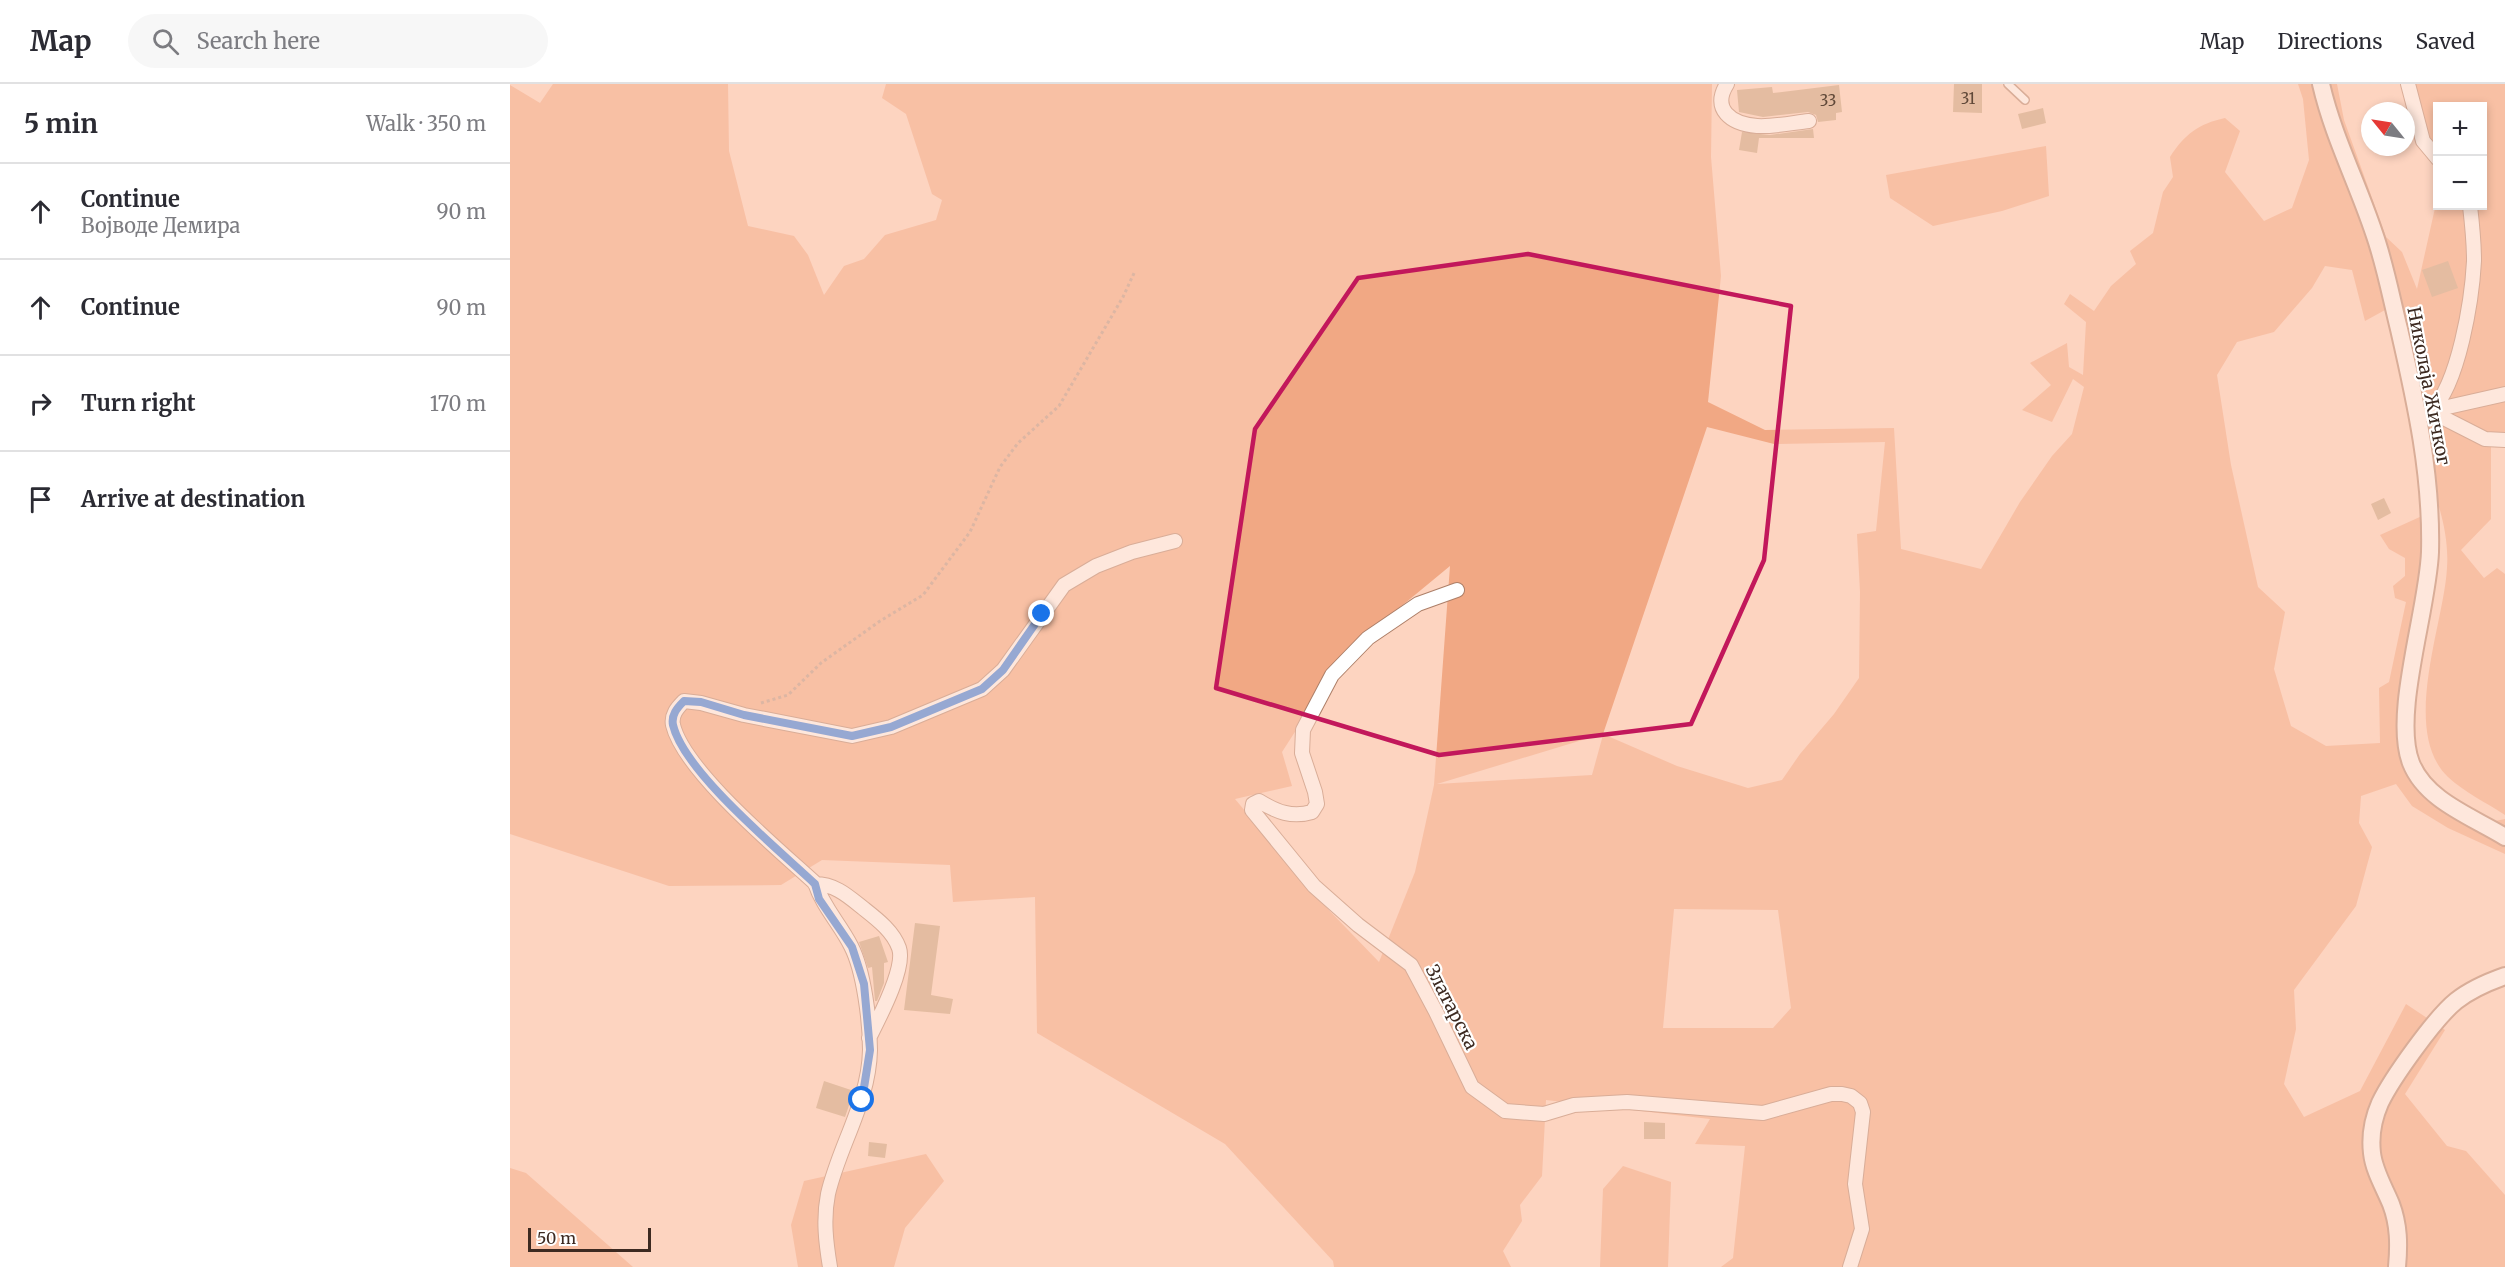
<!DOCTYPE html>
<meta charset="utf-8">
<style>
:root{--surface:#fff;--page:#f7f7f7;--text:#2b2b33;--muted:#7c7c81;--line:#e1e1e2}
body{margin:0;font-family:Merriweather,serif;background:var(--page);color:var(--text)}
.controls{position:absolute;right:18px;top:18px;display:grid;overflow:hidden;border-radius:0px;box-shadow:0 3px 9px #0003}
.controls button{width:54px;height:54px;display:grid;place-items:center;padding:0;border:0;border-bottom:2px solid var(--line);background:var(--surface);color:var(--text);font:30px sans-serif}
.compass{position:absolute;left:1851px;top:18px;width:54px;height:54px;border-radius:50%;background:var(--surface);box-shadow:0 3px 9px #0003;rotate:300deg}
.scale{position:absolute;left:18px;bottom:15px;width:123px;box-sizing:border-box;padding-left:6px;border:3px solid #3d2a21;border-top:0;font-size:16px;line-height:21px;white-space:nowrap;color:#3d2a21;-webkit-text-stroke:4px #fff;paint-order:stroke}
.stop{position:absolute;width:18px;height:18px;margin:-14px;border:4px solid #1a73e8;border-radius:50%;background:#fff}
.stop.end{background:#1a73e8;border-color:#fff;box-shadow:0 2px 6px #0008}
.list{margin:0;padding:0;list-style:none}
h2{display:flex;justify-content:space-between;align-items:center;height:78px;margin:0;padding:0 24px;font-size:26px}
h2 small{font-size:20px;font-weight:400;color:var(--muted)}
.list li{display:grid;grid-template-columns:39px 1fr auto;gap:18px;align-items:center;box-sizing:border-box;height:96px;padding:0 24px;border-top:2px solid var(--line)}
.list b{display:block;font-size:22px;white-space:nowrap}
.list p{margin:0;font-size:20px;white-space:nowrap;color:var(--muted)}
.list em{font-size:20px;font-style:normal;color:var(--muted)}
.icon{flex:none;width:33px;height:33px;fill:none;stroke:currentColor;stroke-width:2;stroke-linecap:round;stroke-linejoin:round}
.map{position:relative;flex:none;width:1995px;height:1183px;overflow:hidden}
header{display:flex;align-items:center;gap:36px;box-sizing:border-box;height:84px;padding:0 30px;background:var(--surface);border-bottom:2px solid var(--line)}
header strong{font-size:28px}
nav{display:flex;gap:33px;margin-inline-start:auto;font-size:21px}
.search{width:420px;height:54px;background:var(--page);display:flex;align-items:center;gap:15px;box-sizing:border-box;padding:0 21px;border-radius:33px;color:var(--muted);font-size:22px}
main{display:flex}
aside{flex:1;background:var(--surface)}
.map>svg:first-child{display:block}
.green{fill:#f1a884;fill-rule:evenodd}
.building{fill:#c5a17c}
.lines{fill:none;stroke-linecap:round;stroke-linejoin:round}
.service-casing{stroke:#ad7f68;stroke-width:10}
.minor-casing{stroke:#ad7f68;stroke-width:16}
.tertiary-casing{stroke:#ad7f68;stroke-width:20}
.path{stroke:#b39282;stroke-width:3;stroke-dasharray:3 3;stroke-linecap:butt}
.service{stroke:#fff;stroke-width:7}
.minor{stroke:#fff;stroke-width:14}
.tertiary{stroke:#fff;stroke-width:16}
.route{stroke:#1a73e8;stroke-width:8}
.marked{fill:none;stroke:#c2185b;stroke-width:4.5;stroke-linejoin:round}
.labels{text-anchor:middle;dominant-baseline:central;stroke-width:4.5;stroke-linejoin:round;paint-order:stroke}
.number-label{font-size:15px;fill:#5f4838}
.street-label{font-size:18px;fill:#3d2a21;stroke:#fff}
</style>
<header>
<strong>Map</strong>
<div class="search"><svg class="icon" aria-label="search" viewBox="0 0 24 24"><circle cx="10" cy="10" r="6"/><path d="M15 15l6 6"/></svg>Search here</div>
<nav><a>Map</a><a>Directions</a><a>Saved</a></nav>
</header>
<main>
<aside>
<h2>5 min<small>Walk · 350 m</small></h2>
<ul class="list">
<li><svg class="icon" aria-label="ahead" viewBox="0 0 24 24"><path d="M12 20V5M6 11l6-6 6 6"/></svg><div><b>Continue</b><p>Војводе Демира</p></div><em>90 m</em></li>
<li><svg class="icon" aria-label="ahead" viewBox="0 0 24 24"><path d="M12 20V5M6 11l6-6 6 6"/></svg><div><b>Continue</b></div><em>90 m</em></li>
<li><svg class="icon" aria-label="right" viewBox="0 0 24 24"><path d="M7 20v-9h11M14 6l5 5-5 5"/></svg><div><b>Turn right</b></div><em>170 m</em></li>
<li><svg class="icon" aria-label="arrive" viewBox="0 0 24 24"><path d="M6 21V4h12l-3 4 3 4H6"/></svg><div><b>Arrive at destination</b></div></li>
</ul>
</aside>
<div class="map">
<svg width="1995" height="1183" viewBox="0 0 1995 1183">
<rect width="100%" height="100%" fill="#fdd4c0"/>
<path class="green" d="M43 0H218L219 67 238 142 284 152 298 171 314 211 334 182 354 175 375 151 426 136 432 116 422 110 396 30 372 14 376 0H1202L1201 73 1211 192 1198 318 1255 346 1384 344 1391 465 1471 485 1510 418 1542 372 1562 350 1574 303 1563 295 1542 338 1512 326 1541 301 1520 279 1557 259 1559 283 1573 291 1576 238 1554 220 1560 210 1584 227 1601 202 1626 180 1620 167 1643 149 1653 108 1663 93 1660 73C1675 50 1688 40 1715 34L1730 47 1715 88 1754 137 1782 124 1799 76 1793 15 1788 0H1827L1834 36 1876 153 1892 168 1907 205 1927 115 1928 122H1972V22H1928L1927 83 1894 0H1995V359L1981 362V435L1951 466 1974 494 1987 484 1995 490V731C1977 719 1954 708 1938 693 1890 647 1934 540 1937 484 1940 441 1921 400 1908 360L1922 348 1903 337 1875 226 1855 237 1842 186 1815 182 1802 204 1764 248 1727 258 1707 291 1721 381 1748 503 1775 528 1764 585 1781 642 1816 662 1870 659 1869 604 1879 598 1896 518 1885 514 1883 502 1895 492V474L1879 465 1870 451 1912 432V496L1891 679 1918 716 1960 742 1995 735V770L1938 744 1902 722 1886 700 1851 712 1849 739 1862 763 1846 822 1784 906 1786 945 1774 1000 1794 1033 1850 1007 1896 920 1935 946 1895 1010 1937 1062 1956 1067 1995 1111V1183H1211L1223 1174 1235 1062 1185 1060 1200 1035 1036 1016 1032 1092 1010 1121 1012 1137 993 1167 1001 1183H824L823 1177 715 1060 527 949 525 813 443 818 440 781 312 776 271 801 159 802 0 750V1L30 19ZM1197 343 1264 360 1375 358 1366 447 1347 450 1350 508 1349 594 1324 630 1290 670 1272 696 1238 704 1167 682 1093 650ZM940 482 924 701 905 788 869 878 812 819 725 715 782 702 772 668 837 567ZM1093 651 1082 691 927 700 1092 650ZM1164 825 1268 826 1281 924 1263 944H1153Z
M1536 62 1539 112 1492 127 1423 142 1380 114 1376 91Z
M416 1070 434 1097 395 1144 384 1183H288L281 1141 294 1097Z
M1113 1082 1161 1098 1158 1183H1090L1093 1105Z
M0 1084 16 1089 123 1183H0Z"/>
<path class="building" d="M1444 0H1472V29L1443 28Z
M1329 1 1332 28 1326 29V36L1308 38 1306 31 1298 28 1253 33 1229 28 1227 6 1262 3 1263 9Z
M1533 24 1536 39 1512 45 1508 30Z
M1303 45 1304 54H1249L1247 69 1229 66 1232 48 1260 51Z
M1938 177 1948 204 1922 213 1912 186Z
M1874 414 1881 429 1868 436 1861 420Z
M405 839 430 842 421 911 443 915 440 930 394 926Z
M369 852 378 878 374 879V899L367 917H365L362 883 358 884 349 858Z
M314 997 344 1007 335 1033 306 1024Z
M1134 1038 1155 1039V1055H1134Z
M359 1058 377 1060 375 1074 358 1072Z"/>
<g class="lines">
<g class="service-casing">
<path id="service" d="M1498 0 1515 16"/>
</g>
<g class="minor-casing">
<path id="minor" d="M1217 0C1201 25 1221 40 1247 42 1263 43 1282 39 1299 37
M1898 0 1913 57 1928 75
M1920 327 1975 355 1995 356
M1920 327 1995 310
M1909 333C1912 331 1918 329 1921 327 1949 300 1962 215 1964 177 1964 159 1962 139 1960 122
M947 506 908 520 858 554 822 591 793 646 792 669 805 708 807 720 802 728C782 734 767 728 749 717L743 720 742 726 804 802 848 841 901 881 926 928 962 1003 995 1027 1034 1030 1064 1021 1117 1018 1253 1029 1321 1010H1332L1341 1012 1350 1019 1353 1028 1345 1100 1352 1145 1340 1183
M305 800C325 800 338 812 353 824 367 835 383 847 389 864 396 884 368 936 359 954
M320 1183C316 1159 313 1135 318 1110 329 1062 359 1018 360 966 360 938 354 887 341 862 330 840 313 823 305 799 268 765 174 687 163 641 161 631 167 624 174 617L191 619 234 631 342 652 381 643 472 605 493 586 554 501 586 482 622 468 665 457"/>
</g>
<g class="tertiary-casing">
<path id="tertiary" d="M1811 0C1823 52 1847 98 1864 149 1875 180 1881 213 1889 245 1906 319 1922 392 1920 468 1918 525 1882 630 1901 679 1916 717 1963 733 1995 753
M1887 1183C1889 1161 1889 1141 1881 1120 1874 1103 1864 1087 1862 1069 1860 1052 1863 1035 1870 1019 1882 994 1925 934 1946 917 1961 905 1978 898 1995 892"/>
</g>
<path class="path" d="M251 619 278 611 311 579 370 537 413 511 460 448 490 383 508 359 549 322 613 213 625 187"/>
<use href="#service" class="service"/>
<use href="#minor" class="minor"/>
<use href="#tertiary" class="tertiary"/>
</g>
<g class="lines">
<path class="route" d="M352 1016 360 966 354 900 342 863 309 815 305 800C268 765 174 688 163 641 161 631 167 624 174 617L191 618 234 631 342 652 381 643 472 605 493 586 532 530"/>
</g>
<path d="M0 0H1995V1183H0ZM1018 170 1281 222 1254 476 1181 640 929 671 706 604 745 345 848 194Z" fill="#fdd4c0" fill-opacity=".55" fill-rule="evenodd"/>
<path class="marked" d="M1018 170 1281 222 1254 476 1181 640 929 671 706 604 745 345 848 194Z"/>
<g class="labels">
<g class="number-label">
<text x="1458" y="14">31</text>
<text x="1318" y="16">33</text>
</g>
<g class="street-label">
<text transform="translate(1919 302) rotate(79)">Николаја Жичког</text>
<text transform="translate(942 923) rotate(63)">Златарска</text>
</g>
</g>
</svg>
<div class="controls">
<button>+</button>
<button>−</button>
</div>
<svg class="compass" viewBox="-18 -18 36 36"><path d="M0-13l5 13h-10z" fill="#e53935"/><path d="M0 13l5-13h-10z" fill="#7c7c81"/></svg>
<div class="scale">50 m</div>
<div class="stop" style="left:352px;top:1016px"></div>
<div class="stop end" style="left:532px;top:530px"></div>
</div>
</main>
